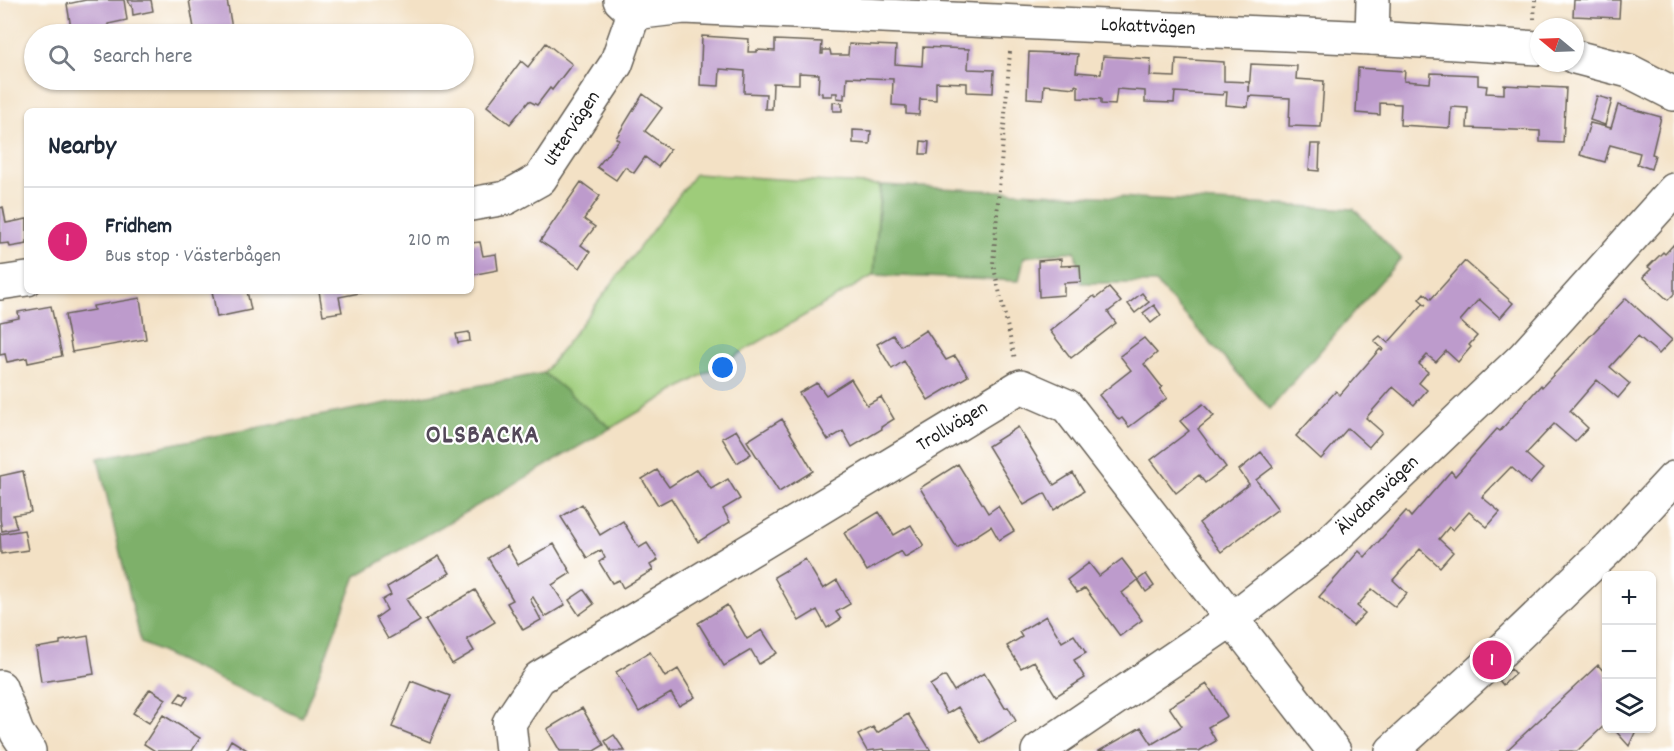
<!DOCTYPE html>
<meta charset="utf-8">
<style>
:root{--surface:#fff;--page:#f6f6f7;--text:#1f2937;--muted:#747a83;--line:#e0e1e3;--accent:#db2777}
body{margin:0;font-family:Dekko,sans-serif;background:var(--page);color:var(--text)}
.controls{position:absolute;right:18px;bottom:18px;display:grid;overflow:hidden;border-radius:9px;box-shadow:0 2px 4px #0004}
.controls button{width:54px;height:54px;display:grid;place-items:center;padding:0;border:0;border-bottom:2px solid var(--line);background:var(--surface);color:var(--text);font:30px sans-serif}
.compass{position:absolute;left:1530px;top:18px;width:54px;height:54px;border-radius:50%;background:var(--surface);box-shadow:0 2px 4px #0004;rotate:289deg}
.you{position:absolute;left:723px;top:368px;width:21px;height:21px;margin:-15px;border:4px solid #fff;border-radius:50%;background:#1a73e8;box-shadow:0 0 0 9px #1a73e833}
.badge{display:grid;place-items:center;width:39px;height:39px;border-radius:50%;background:var(--accent);color:#fff;font-size:20px;font-weight:700}
.pin{position:absolute;translate:-50% -50%;border:3px solid #fff;box-shadow:0 2px 6px #0006}
.list{margin:0;padding:0;list-style:none}
h2{display:flex;justify-content:space-between;align-items:center;height:78px;margin:0;padding:0 24px;font-size:26px}
h2 small{font-size:20px;font-weight:400;color:var(--muted)}
.list li{display:grid;grid-template-columns:39px 1fr auto;gap:18px;align-items:center;box-sizing:border-box;height:108px;padding:0 24px;border-top:2px solid var(--line)}
.list b{display:block;font-size:22px;white-space:nowrap}
.list p{margin:0;font-size:20px;white-space:nowrap;color:var(--muted)}
.list em{font-size:20px;font-style:normal;color:var(--muted)}
.icon{flex:none;width:33px;height:33px;fill:none;stroke:currentColor;stroke-width:2;stroke-linecap:round;stroke-linejoin:round}
.map{position:relative;flex:none;width:1674px;height:751px;overflow:hidden}
.search{position:absolute;background:var(--surface);box-shadow:0 2px 4px #0004;left:24px;top:24px;width:450px;height:66px;display:flex;align-items:center;gap:15px;box-sizing:border-box;padding:0 21px;border-radius:33px;color:var(--muted);font-size:22px}
.panel{position:absolute;background:var(--surface);box-shadow:0 2px 4px #0004;left:24px;top:108px;width:450px;height:186px;border-radius:9px}
.map>svg:first-child{display:block}
.green{fill:#9ecc7a;stroke:#5d744b;stroke-width:1.5}
.forest{fill:#7eb06a;stroke:#4d6643;stroke-width:1.5}
.building{fill:#bd9bcc}
.lines{fill:none;stroke-linecap:round;stroke-linejoin:round}
.minor-casing{stroke:#676157;stroke-width:36}
.path{stroke:#676157;stroke-width:4;stroke-dasharray:1.5 4.5;stroke-linecap:butt}
.minor{stroke:#fff;stroke-width:33}
.labels{text-anchor:middle;dominant-baseline:central;stroke-width:4.5;stroke-linejoin:round;paint-order:stroke}
.street-label{font-size:20px;fill:#1c1c1c;stroke:#fff}
.district-label{font-size:26px;font-weight:bold;letter-spacing:1.5px;fill:#54485a;stroke:#fff}
</style>
<div class="map">
<svg width="1674" height="751" viewBox="0 0 1674 751">
<rect width="100%" height="100%" fill="#fff"/>
<filter id="ink" filterUnits="userSpaceOnUse"><feTurbulence type="fractalNoise" baseFrequency=".0167" numOctaves="2"/><feDisplacementMap in="SourceGraphic" scale="12" xChannelSelector="R" yChannelSelector="G"/><feConvolveMatrix kernelMatrix="1 2 1 2 8 2 1 2 1" color-interpolation-filters="sRGB"/></filter>
<filter id="wash" filterUnits="userSpaceOnUse"><feTurbulence type="fractalNoise" baseFrequency=".008" numOctaves="4" result="noise"/><feDisplacementMap in="SourceGraphic" scale="24" xChannelSelector="R" yChannelSelector="G"/><feGaussianBlur stdDeviation="1.35" result="paint"/><feColorMatrix in="noise" values="0 0 0 0 0 0 0 0 0 0 0 0 0 0 0 0 0 1.4 0 .05"/><feComposite in="paint" operator="in"/></filter>
<g filter="url(#wash)">
<rect width="100%" height="100%" fill="#f3e1c5"/>
<path class="green" d="M695 174 880 185 874 275 611 428 544 373Z"/>
<path class="forest" d="M881 185 1354 209 1401 258 1270 409 1156 283H1081L1075 251 1024 257 1019 281 874 275Z
M544 373 611 428 356 576 302 718 141 643 98 458Z"/>
<g id="blocks">
<path class="building" d="M86 0H124L127 20 108 24 110 34H72L67 4Z
M128 0H151L153 11 133 15 132 5H130Z
M189 0H227L233 34H195Z
M1574 0H1620L1619 18 1573 16Z
M702 36 749 39 748 52H757V50L775 51V40L822 42 821 54H823V50H830L831 55H848L849 44 896 46 895 64 922 66 923 47 969 49 968 69 994 70 993 93 967 92V83L936 82V100L920 99 919 115 906 114V106L892 105 893 79 847 77 846 94H844V99L837 98V93H832V96H822V93L818 92 819 74 799 73V84L773 83 772 109H765L766 94 744 93 745 71 720 69 719 86 700 85Z
M546 43 572 64 552 90 550 88 537 105 529 101 510 124 487 106 521 61 528 67Z
M1029 52 1078 54 1076 72 1101 74 1103 56 1151 59 1150 76 1175 77 1176 59 1224 62V81L1249 82V92L1251 64 1297 66 1296 79 1324 81 1321 127 1289 126 1290 98 1249 96 1248 107 1226 105 1227 92H1224L1223 95 1175 92 1174 103 1145 102V91L1117 89 1115 105 1101 104V99L1078 98V86L1075 85V88L1044 85 1043 99 1027 98Z
M1358 68 1405 71 1404 81 1430 83 1431 73 1478 75V85L1487 86 1486 93 1504 94V85L1566 88 1563 143 1540 142V131L1467 128 1468 108 1451 107 1450 128 1400 125 1401 104 1380 103V115L1356 113Z
M643 94 662 108 645 131 670 150 658 167 645 157 634 173 625 167 616 180 597 167 619 140 616 138Z
M1597 96 1612 100 1605 125 1590 120Z
M833 102 842 103V111H833Z
M1618 105 1661 117 1652 154 1655 155 1651 169 1637 164 1640 153 1610 145 1605 162 1580 155 1590 123 1611 128Z
M853 130 871 131 870 144 853 143Z
M921 141 929 142 928 154H920Z
M1311 144H1320L1319 171 1309 170Z
M581 182 600 196 584 219 595 227 581 245 590 252 580 268 540 241Z
M3 207 6 223 27 219V244L10 247 9 243 0 244V208Z
M480 242 483 256 496 254 498 270 471 275V243Z
M1674 244V294L1668 300 1643 277 1651 269 1648 267 1663 252 1665 254Z
M1061 259V266L1080 265 1081 282 1064 283V295L1039 297 1038 261Z
M1465 261 1513 303 1500 318 1479 299 1460 321 1477 336 1469 345 1471 347 1458 362 1446 351 1436 362 1427 355 1419 364 1428 372 1419 383 1427 390 1414 405 1393 387 1366 418 1382 432 1369 447 1348 428 1321 459 1296 436 1336 391 1340 395 1380 349 1382 351 1383 349 1374 341 1380 336 1388 343 1423 304 1426 305 1419 299 1424 293 1431 299Z
M1109 288 1121 302 1108 312 1116 323 1071 358 1050 331 1094 296 1096 298Z
M212 291H247L251 310 217 317Z
M319 291H365V292L339 297 342 312 323 315Z
M1142 293 1149 302 1135 313 1128 304Z
M140 298 146 339 72 352 65 315 94 310 93 306Z
M1626 298 1672 340 1659 354 1638 336 1610 367 1630 384 1618 398 1597 380 1570 411 1588 428 1575 442 1554 424 1526 454 1543 469 1530 484 1511 467 1482 497 1500 512 1487 527 1469 512 1453 530 1449 527 1439 539 1453 552 1440 567 1420 549 1393 580 1407 593 1395 607 1372 589 1357 606 1365 613 1353 626 1319 597 1359 551 1365 557 1406 511 1411 517 1451 471 1455 476 1497 429 1500 431 1541 385 1542 387Z
M1154 305 1161 315 1151 323 1143 313Z
M51 306 62 356 28 363 27 358 7 362 5 354 0 355V322L19 318 18 312Z
M926 330 946 360 955 356 968 376 928 400 904 361 892 369 877 344 893 335 901 346Z
M469 332 470 341 458 343 456 334Z
M1144 338 1157 353 1144 364 1162 387 1160 389 1167 398 1129 427 1122 418 1119 420 1099 395 1131 370 1120 356Z
M851 379 867 405 881 397 894 419 881 427 882 429 852 447 843 431 828 440 799 393 817 383 826 395Z
M1203 404 1214 416 1198 429 1226 467 1205 483 1199 475 1176 493 1151 460 1189 431 1180 421Z
M782 419 813 471 779 492 747 441Z
M1018 427 1054 485 1073 473 1084 491 1054 510 1045 493 1024 505 988 446Z
M736 430 751 454 737 463 722 438Z
M1261 452 1273 467 1256 480 1278 509 1221 552 1199 523 1249 484 1239 470Z
M958 464 988 513 998 506 1014 531 999 540 991 526 957 548 920 488Z
M697 469 711 489 728 479 740 499 723 509 730 522 698 542 671 498 658 505 642 479 657 470 669 487Z
M23 471 31 512 13 515 17 528 2 531 0 519V476Z
M582 504 600 535 623 521 639 548 647 543 658 560 650 565 653 570 623 588 619 580 612 583 599 562 605 558 601 550 587 558 561 517Z
M879 512 894 535 911 525 924 546 905 557 901 551 867 571 844 533Z
M24 530 28 550 1 554 0 534Z
M554 544 571 573 552 585 565 605 545 617 533 597 530 599 541 620 523 630 507 603 513 600 488 558 507 546 518 565Z
M439 556 450 573 406 599 420 621 388 639 376 618 387 610 382 600 391 595 387 587Z
M805 559 823 589 837 580 850 604 836 612 841 619 827 628 817 610 799 621 774 577Z
M1122 559 1138 580 1122 593 1142 620 1120 636 1085 588 1077 593 1067 580 1089 563 1099 576Z
M1146 574 1154 586 1146 592 1138 580Z
M475 590 495 622 467 639 474 651 452 664 425 620Z
M584 590 594 604 579 615 569 600Z
M727 605 747 639 762 630 777 653 759 664 751 650 724 666 698 623Z
M1046 616 1062 642 1074 635 1086 653 1074 660 1085 678 1056 696 1034 661 1021 668 1007 646 1022 637 1019 632Z
M88 636 94 674 41 682 36 648 60 644V641Z
M650 652 665 677 678 669 695 697 679 706 671 693 639 712 616 672Z
M1598 665 1606 674V724L1577 751H1506Z
M1511 669 1515 674 1503 685 1499 680Z
M984 673 1005 708 1008 707 1016 721 981 743 958 707 947 714 930 685 945 676 954 691Z
M411 681 450 696 430 742 392 727Z
M1207 684 1227 716 1208 727 1216 741 1199 751H1099L1141 727 1152 744 1182 726 1169 707Z
M150 689 166 699 149 723 133 713Z
M181 693 188 697 183 705 175 701Z
M582 708 604 745 594 751H560L547 729Z
M908 714 931 751H885L884 749 867 751 858 735 873 727 877 733Z
M163 715 200 738 192 751H155L144 744Z
M1613 728H1637L1629 746Z
M614 735 625 751H611L605 741Z
M231 740 247 750 246 751H225Z"/>
</g>
</g>
<g filter="url(#ink)">
<use href="#blocks" fill-opacity="0" stroke="#676157" stroke-width="1.5"/>
<g class="lines">
<g class="minor-casing">
<g id="minor">
<path id="s1" d="M620 0 634 13 684 7 1372 38 1539 48"/>
<path d="M1372 38 1373 0"/>
<path d="M1575 57 1629 71 1674 94"/>
<path id="s2" d="M471 204 506 198 540 179 616 64 634 13"/>
<path d="M0 283 27 279"/>
<path d="M0 687 17 733 29 751"/>
<path id="s3" d="M512 751 509 723 539 678 1021 386 1067 406 1334 751"/>
<path id="s4" d="M1038 751 1232 619 1328 544 1523 358 1674 190"/>
<path d="M1392 751 1492 660 1609 548 1674 478"/>
</g>
</g>
<path class="path" d="M1534 19 1535 0
M1010 52 993 264 1015 359"/>
<use href="#minor" class="minor"/>
</g>
</g>
<g class="labels">
<g class="street-label">
<text stroke="none"><textPath href="#s1" startOffset="534">Lokattvägen</textPath></text>
<text stroke="none"><textPath href="#s2" startOffset="134">Uttervägen</textPath></text>
<text stroke="none"><textPath href="#s3" startOffset="566">Trollvägen</textPath></text>
<text stroke="none"><textPath href="#s4" startOffset="426">Älvdansvägen</textPath></text>
</g>
<g class="district-label">
<text x="483" y="436">OLSBACKA</text>
</g>
</g>
</svg>
<div class="controls">
<button>+</button>
<button>−</button>
<button><svg class="icon" aria-label="layers" viewBox="0 0 24 24"><path d="M12 4l9 5-9 5-9-5zM3 14l9 5 9-5"/></svg></button>
</div>
<svg class="compass" viewBox="-18 -18 36 36"><path d="M0-13l5 13h-10z" fill="#e53935"/><path d="M0 13l5-13h-10z" fill="#747a83"/></svg>
<div class="you"></div>
<div class="pin badge" style="left:1492px;top:660px">1</div>
<div class="search"><svg class="icon" aria-label="search" viewBox="0 0 24 24"><circle cx="10" cy="10" r="6"/><path d="M15 15l6 6"/></svg>Search here</div>
<section class="panel">
<h2>Nearby<small></small></h2>
<ul class="list">
<li><span class="badge">1</span><div><b>Fridhem</b><p>Bus stop · Västerbågen</p></div><em>210 m</em></li>
</ul>
</section>
</div>
